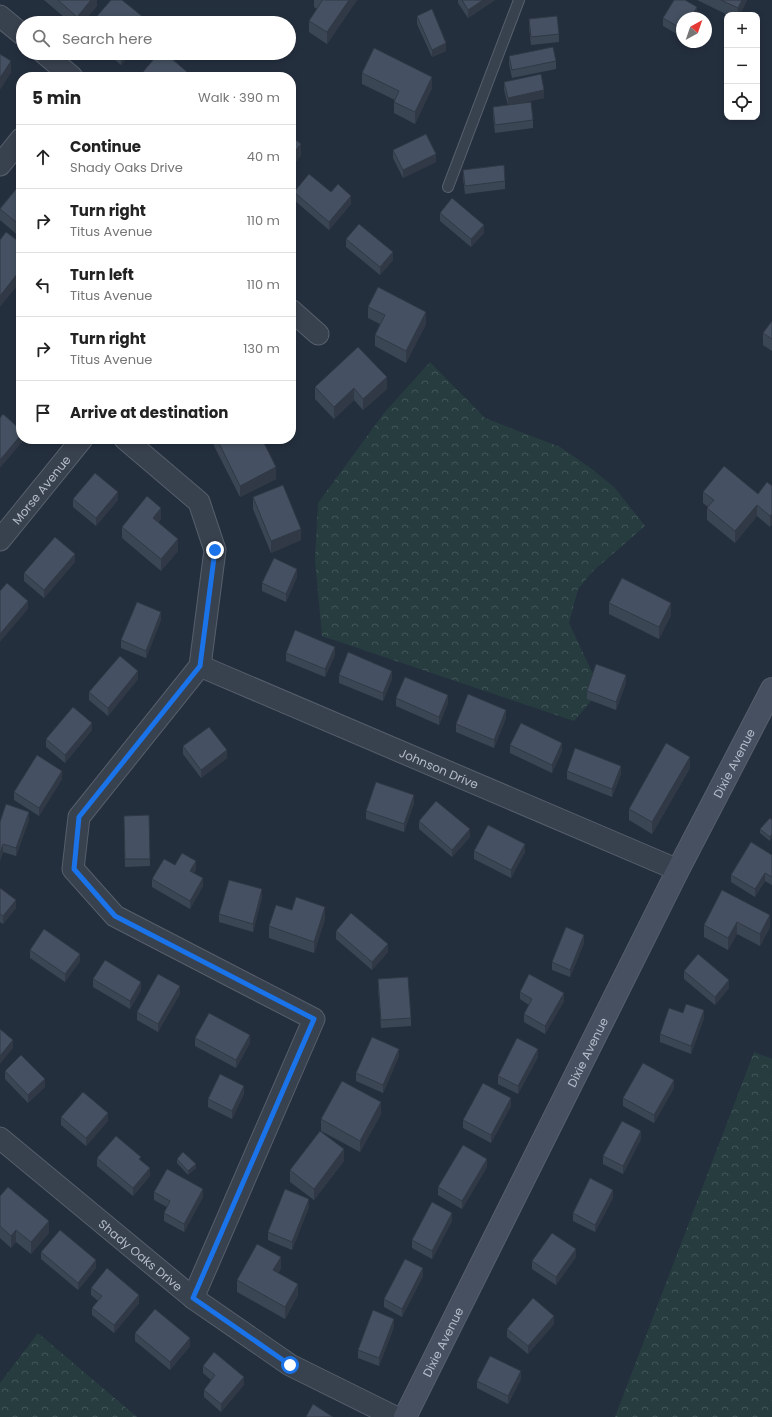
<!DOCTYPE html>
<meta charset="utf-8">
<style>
:root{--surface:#fff;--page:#f6f6f6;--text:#222;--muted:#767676;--line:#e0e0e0}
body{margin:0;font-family:Poppins,sans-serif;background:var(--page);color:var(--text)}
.controls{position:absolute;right:12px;top:12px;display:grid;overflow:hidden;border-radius:8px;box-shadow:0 2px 6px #0003}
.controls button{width:36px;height:36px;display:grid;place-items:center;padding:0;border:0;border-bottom:1px solid var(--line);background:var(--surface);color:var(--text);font:20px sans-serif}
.compass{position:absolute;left:676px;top:12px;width:36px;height:36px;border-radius:50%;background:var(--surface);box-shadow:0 2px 6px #0003;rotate:40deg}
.stop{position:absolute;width:12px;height:12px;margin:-9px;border:3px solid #1a73e8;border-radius:50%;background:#fff}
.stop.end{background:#1a73e8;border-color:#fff;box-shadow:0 1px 4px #0008}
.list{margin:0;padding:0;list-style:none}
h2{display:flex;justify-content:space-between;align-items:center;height:52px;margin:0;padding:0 16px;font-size:17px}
h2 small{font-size:13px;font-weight:400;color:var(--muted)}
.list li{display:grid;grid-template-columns:26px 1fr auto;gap:12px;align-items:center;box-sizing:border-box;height:64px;padding:0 16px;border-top:1px solid var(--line)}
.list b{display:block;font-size:15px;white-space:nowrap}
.list p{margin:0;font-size:13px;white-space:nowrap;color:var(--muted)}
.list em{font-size:13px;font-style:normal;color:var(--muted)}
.icon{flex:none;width:22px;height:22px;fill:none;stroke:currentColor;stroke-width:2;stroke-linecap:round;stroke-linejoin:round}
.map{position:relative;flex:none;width:772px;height:1417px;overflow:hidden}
.search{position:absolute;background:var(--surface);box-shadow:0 2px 6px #0003;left:16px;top:16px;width:280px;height:44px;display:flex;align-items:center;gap:10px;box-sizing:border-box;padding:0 14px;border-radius:22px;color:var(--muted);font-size:15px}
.panel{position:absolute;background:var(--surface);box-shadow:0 2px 6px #0003;left:16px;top:72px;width:280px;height:372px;border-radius:16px}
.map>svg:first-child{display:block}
.forest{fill:url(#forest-crowns)}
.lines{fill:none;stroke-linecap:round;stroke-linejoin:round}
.lane-casing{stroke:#565f6c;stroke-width:12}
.street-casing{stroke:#565f6c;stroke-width:23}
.secondary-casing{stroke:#565f6c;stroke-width:24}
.lane{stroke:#38414e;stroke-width:10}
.street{stroke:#38414e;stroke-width:21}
.secondary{stroke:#465061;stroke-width:22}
.wall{fill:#3b4654}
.shaded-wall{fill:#303945}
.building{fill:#455162;stroke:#303945}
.route{stroke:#1a73e8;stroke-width:5}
.labels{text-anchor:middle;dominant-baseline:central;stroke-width:3;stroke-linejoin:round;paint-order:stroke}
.street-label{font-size:12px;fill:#b4bcc9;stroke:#1d2633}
</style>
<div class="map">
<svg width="772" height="1417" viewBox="0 0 772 1417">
<defs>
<pattern id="forest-crowns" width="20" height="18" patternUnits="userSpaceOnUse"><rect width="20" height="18" fill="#263c3f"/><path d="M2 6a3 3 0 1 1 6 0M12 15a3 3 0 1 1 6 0" fill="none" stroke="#435659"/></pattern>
</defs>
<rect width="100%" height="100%" fill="#242f3e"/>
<path class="forest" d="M430 362 485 418 560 447 592 469 615 488 645 526 593 571 578 589 569 623 591 670 603 687 574 721 322 636 315 560 318 503 384 413Z
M754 1052 772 1059V1417H615Z
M38 1333 137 1417H0V1383Z"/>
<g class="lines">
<g class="lane-casing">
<path id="lane" d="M448 187 519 0"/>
</g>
<g class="street-casing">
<g id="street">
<path d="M0 16 23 35"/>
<path d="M44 53 72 77"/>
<path d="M0 165 21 139"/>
<path d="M291 310 318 334"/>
<path d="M125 439 199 502 215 550 200 666 79 817 73 869 115 916 314 1019 193 1298"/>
<path id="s1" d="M0 540 82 439"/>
<path id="s2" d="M200 666 678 870"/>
<path id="s3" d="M0 1138 193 1298 290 1365 395 1417"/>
</g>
</g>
<g class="secondary-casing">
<g id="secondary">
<path id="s4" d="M405 1417 678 870 772 689"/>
</g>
</g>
<use href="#lane" class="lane"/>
<use href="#street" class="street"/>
<use href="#secondary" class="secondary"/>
</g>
<path class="wall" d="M44 0H97V6L82 23H71Z
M314 0H357L327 44 309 32V21L317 9 314 7Z
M458 0H495L468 18 458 3Z
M697 0H747L740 15H728Z
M697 15 696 18H682V37L663 26V18Z
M417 16 446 51 432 57 417 24Z
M529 19 559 34V42L531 45 529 27Z
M107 53H131L121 65Z
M509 56 556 61V69L512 78 509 64Z
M143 72 193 77H143Z
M362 73 432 88 415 124 394 113V102L395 100 362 84Z
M504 82 544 98 511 105 533 120V128L495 133 493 115V107L508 105 504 90Z
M393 150 436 162 403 178 393 158Z
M463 170 505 181V189L465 194 463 178Z
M21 183V238L0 220V208Z
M294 192H331L351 204 329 230 294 200Z
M440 213 484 233 471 247 440 221Z
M346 239 393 260 380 275 346 247Z
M368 307 426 324 406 363 375 346V335L380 324 368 318Z
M772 321V351L763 345V333Z
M315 387 387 389 363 410 354 400 334 419 315 399Z
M214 439H262L276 479 240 497 214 446Z
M772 486 770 527 757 516 735 543 707 520V508L708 507 703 503V492L758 494Z
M253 497 301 540 271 553 253 509Z
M73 499 118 500 96 526 73 507Z
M161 519 158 523 178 551 161 571 122 538V527Z
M75 562 44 598 24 581V573Z
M297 577 286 602 262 591V583Z
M609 603 671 615 659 639 609 614Z
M161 620 146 658 121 648V640Z
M286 653 335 655 325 677 286 661Z
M339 675 392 679 383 701 339 683Z
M138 679 108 716 89 700V692Z
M626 683 616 710 587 699V691Z
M396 698 448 703 439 725 396 706Z
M506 718 494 748 456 732V724Z
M92 730 65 763 46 747V739Z
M510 745 562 751 552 773 510 753Z
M183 746 227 758 201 778 183 754Z
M690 768 652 834 629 820V809Z
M567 771 621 774 612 797 567 779Z
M62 779 39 816 14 800V792Z
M414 803 404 832 366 819V811Z
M770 818V841L760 833V829Z
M29 820 16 856 3 852 0 861V822Z
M419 821 470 837 452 857 419 829Z
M124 824 150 859V866L125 867Z
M474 851 525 852 511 878 474 859Z
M772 855V885L765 881 755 897 731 882V875Z
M175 865 196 869 194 873 203 886 190 909 152 887V879Z
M0 888 16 908 3 924 0 922Z
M722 890 770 927 760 946 737 934 728 950 704 937V925Z
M262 897 253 932 219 922V914Z
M292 910 325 919 314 953 269 938V926Z
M336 931 388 952 372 970 336 939Z
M584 943 570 977 552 970V962Z
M30 950 80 961 65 982 30 958Z
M684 971 729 988 715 1005 684 979Z
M93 979 141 990 130 1009 93 987Z
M378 979 411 1018V1026L381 1028 378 987Z
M520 992 564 1001 545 1034 524 1022V1014L529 1005 520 999Z
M180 994 158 1032 137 1020V1012Z
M683 1013 704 1018 691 1054 660 1042V1034Z
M195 1038 250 1043 236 1068 195 1046Z
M399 1056 383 1093 356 1081V1073Z
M538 1057 518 1094 498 1084V1076Z
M5 1071 45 1087 28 1103 5 1079Z
M674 1088 654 1123 623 1106V1098Z
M244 1094 232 1119 208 1107V1099Z
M511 1106 491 1143 463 1128V1120Z
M381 1114 360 1152 321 1131V1119Z
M61 1117 108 1121 86 1146 61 1125Z
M641 1139 623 1174 603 1164V1156Z
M97 1158 141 1161 150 1176 133 1196 97 1166Z
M177 1159 196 1168 188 1175 177 1163Z
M344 1161 314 1200 290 1182V1170Z
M487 1167 462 1209 438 1195V1187Z
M154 1192 203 1197 184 1232 164 1221V1213L167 1207 154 1200Z
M0 1196 49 1233 31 1254 16 1242 11 1248 0 1238Z
M613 1198 595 1232 573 1221V1213Z
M309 1207 292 1250 268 1240V1232Z
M452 1221 432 1259 412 1248V1240Z
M41 1252 96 1268 78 1290 41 1259Z
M576 1257 556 1285 532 1269V1261Z
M281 1269 278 1273 298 1295 285 1319 237 1292V1280Z
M423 1276 402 1317 384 1307V1299Z
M91 1288 139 1303 114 1333 92 1315V1308L98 1301 91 1295Z
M554 1324 528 1354 507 1337V1329Z
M394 1327 379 1366 358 1358V1350Z
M135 1333 190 1346 170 1370 135 1341Z
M203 1366 244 1385 221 1412 204 1397V1390L211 1380 203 1373Z
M521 1379 508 1404 477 1388V1381Z"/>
<path class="shaded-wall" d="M91 0H97V6L82 23H77V17Z
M349 0H357L327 44V32Z
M483 0H495L468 18V10Z
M742 0H747L740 15H738V8Z
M697 7V15L696 18H691Z
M446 43V51L432 57V50Z
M121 53H131L121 65Z
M11 61V73L0 90V78Z
M432 77V88L415 124V112Z
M544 90V98L508 106V98Z
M301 144V156L291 168V156Z
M436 154V162L403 178V170Z
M351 196V204L329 230V222Z
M484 225V233L471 247V239Z
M393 252V260L380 275V267Z
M21 269V281L0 307V296Z
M426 312V324L406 363V351Z
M387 377V389L363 410V399Z
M354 388V400L334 419V407Z
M21 435V439H24V440L0 468V460Z
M276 467V479L240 497V486Z
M118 492V500L96 526V518Z
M757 505V516L735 543V531Z
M161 508V519L153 530V518Z
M772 514V525L770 527V516Z
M301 529V540L271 553V541Z
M178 539V551L161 571V559Z
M75 554V562L44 598V590Z
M297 569V577L286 602V594Z
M28 601V609L0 642V634Z
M671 603V615L659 639V627Z
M161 612V620L146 658V651Z
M335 647V655L325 677V669Z
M138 671V679L108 716V708Z
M392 671V679L383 701V693Z
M626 675V683L616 710V702Z
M448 695V703L439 725V717Z
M506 710V718L494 748V740Z
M92 723V730L65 763V755Z
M562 743V751L552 773V765Z
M227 750V758L201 778V770Z
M690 757V768L652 834V822Z
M621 766V774L612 797V789Z
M62 771V779L39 816V808Z
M414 795V803L404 832V824Z
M29 812V820L16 856V848Z
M470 829V837L452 857V850Z
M772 834V838L770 841V837Z
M3 844V852L0 861V853Z
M525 844V852L511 878V870Z
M196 861V869L190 879V871Z
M765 873V881L755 897V889Z
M203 878V886L190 909V901Z
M262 889V897L253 932V924Z
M16 900V908L3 924V916Z
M325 907V919L314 953V942Z
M770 915V927L760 946V934Z
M737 922V934L728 950V938Z
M584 935V943L570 977V970Z
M388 944V952L372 970V962Z
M80 954V961L65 982V974Z
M729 980V988L715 1005V997Z
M141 982V990L130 1009V1001Z
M180 986V994L158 1032V1024Z
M564 993V1001L545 1034V1026Z
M704 1010V1018L691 1054V1046Z
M250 1035V1043L236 1068V1060Z
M13 1040V1048L0 1064V1056Z
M399 1049V1056L383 1093V1085Z
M538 1049V1057L518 1094V1086Z
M45 1079V1087L28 1103V1095Z
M674 1080V1088L654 1123V1115Z
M244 1086V1094L232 1119V1111Z
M511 1098V1106L491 1143V1135Z
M381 1102V1114L360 1152V1141Z
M108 1113V1121L86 1146V1138Z
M641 1131V1139L623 1174V1166Z
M344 1149V1161L314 1200V1189Z
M487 1159V1167L462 1209V1201Z
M196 1164V1168L188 1175V1171Z
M150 1168V1176L133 1196V1188Z
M203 1189V1197L184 1232V1224Z
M613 1190V1198L595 1232V1225Z
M309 1199V1207L292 1250V1242Z
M452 1213V1221L432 1259V1251Z
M49 1221V1233L31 1254V1242Z
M16 1230V1242L11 1248V1236Z
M576 1249V1257L556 1285V1277Z
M281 1257V1269L273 1282V1270Z
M96 1260V1268L78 1290V1283Z
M423 1268V1276L402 1317V1309Z
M298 1284V1295L285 1319V1307Z
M139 1295V1303L114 1333V1325Z
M554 1316V1324L528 1354V1346Z
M394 1319V1327L379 1366V1358Z
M190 1338V1346L170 1370V1362Z
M521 1371V1379L508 1404V1396Z
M244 1377V1385L221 1412V1404Z"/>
<path class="building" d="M58 0H91L77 17Z
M111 0H122L148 21 146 23H91Z
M321 0H349L327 32 309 21 322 1Z
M462 0H483L468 10Z
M674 0H685L697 7 691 18H682V29L663 18Z
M721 0H742L738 8Z
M432 9 446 43 432 50 417 16Z
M557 16 559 34 531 37 529 19Z
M553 47 556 61 512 70 509 56Z
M374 48 432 77 415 112 394 102 399 91 362 73Z
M159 53H165L193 77H150L143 72Z
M0 54 11 61 0 78Z
M541 74 544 90 508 98 504 82Z
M531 102 533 120 495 125 493 107Z
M426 134 436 154 403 170 393 150Z
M291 136 301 144 291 156Z
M504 165 505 181 465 186 463 170Z
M309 174 331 192 338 184 351 196 329 222 294 192Z
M21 183V226L0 209Z
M452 198 484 225 471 239 440 213Z
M359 224 393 252 380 267 346 239Z
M6 232 21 243V269L0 296V240Z
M378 287 426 312 406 351 375 335 385 315 368 307Z
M772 321V339L763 333Z
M358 347 387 377 363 399 354 388 334 407 315 387Z
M3 414 21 430V435L0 460V418Z
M217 439H262L276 467 240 486Z
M724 466 758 494 767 482 772 486V514L770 516 757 505 735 531 707 508 714 500 703 492Z
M95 473 118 492 96 518 73 499Z
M283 485 301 529 271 541 253 497Z
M147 496 161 508 153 518 178 539 161 559 122 527Z
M55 537 75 554 44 590 24 573Z
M274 558 297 569 286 594 262 583Z
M622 578 671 603 659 627 609 603Z
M7 583 28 601 0 634V591Z
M137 602 161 612 146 651 121 640Z
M295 630 335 647 325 669 286 653Z
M348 652 392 671 383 693 339 675Z
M120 656 138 671 108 708 89 692Z
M596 664 626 675 616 702 587 691Z
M405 677 448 695 439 717 396 698Z
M468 694 506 710 494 740 456 724Z
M73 707 92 723 65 755 46 739Z
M521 723 562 743 552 765 510 745Z
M209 727 227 750 201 770 183 746Z
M666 743 690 757 652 822 629 809Z
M575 748 621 766 612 789 567 771Z
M37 755 62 771 39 808 14 792Z
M376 782 414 795 404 824 366 811Z
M436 801 470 829 452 850 419 821Z
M6 804 29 812 16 848 3 844 0 853V822Z
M149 815 150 859H125L124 816Z
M770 818 772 820V834L770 837 760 829Z
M488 825 525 844 511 870 474 851Z
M751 842 772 855V877L765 873 755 889 731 875Z
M182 853 196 861 190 871 203 878 190 901 152 879 164 859 175 865Z
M229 880 262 889 253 924 219 914Z
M0 888 16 900 3 916 0 914Z
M722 890 770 915 760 934 737 922 728 938 704 925Z
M296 897 325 907 314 942 269 926 276 905 292 910Z
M351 913 388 944 372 962 336 931Z
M566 927 584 935 570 970 552 962Z
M44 929 80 954 65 974 30 950Z
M698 954 729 980 715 997 684 971Z
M105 960 141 982 130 1001 93 979Z
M158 974 180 986 158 1024 137 1012Z
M529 974 564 993 545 1026 524 1014 532 999 520 992Z
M408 977 411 1018 381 1020 378 979Z
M686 1004 704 1010 691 1046 660 1034 669 1008 683 1013Z
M209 1013 250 1035 236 1060 195 1038Z
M0 1029 13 1040 0 1056Z
M372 1037 399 1049 383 1085 356 1073Z
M517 1038 538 1049 518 1086 498 1076Z
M21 1055 45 1079 28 1095 5 1071Z
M643 1063 674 1080 654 1115 623 1098Z
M220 1074 244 1086 232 1111 208 1099Z
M342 1081 381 1102 360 1141 321 1119Z
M483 1083 511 1098 491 1135 463 1120Z
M83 1092 108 1113 86 1138 61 1117Z
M622 1121 641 1131 623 1166 603 1156Z
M320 1131 344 1149 314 1189 290 1170Z
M116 1136 141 1157 139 1159 150 1168 133 1188 97 1158Z
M463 1145 487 1159 462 1201 438 1187Z
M183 1152 196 1164 188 1171 177 1159Z
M167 1169 203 1189 184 1224 164 1213 170 1201 154 1192Z
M590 1178 613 1190 595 1225 573 1213Z
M8 1187 49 1221 31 1242 16 1230 11 1236 0 1226V1196Z
M285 1189 309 1199 292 1242 268 1232Z
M432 1202 452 1213 432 1251 412 1240Z
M60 1230 96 1260 78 1283 41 1252Z
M552 1233 576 1249 556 1277 532 1261Z
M257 1244 281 1257 273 1270 298 1284 285 1307 237 1280Z
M405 1259 423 1268 402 1309 384 1299Z
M107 1268 139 1295 114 1325 92 1308 102 1296 91 1288Z
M533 1298 554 1316 528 1346 507 1329Z
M155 1309 190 1338 170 1362 135 1333Z
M373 1310 394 1319 379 1358 358 1350Z
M214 1352 244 1377 221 1404 204 1390 215 1375 203 1366Z
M490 1356 521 1371 508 1396 477 1381Z
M313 1404 333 1417H306Z"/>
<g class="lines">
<path class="route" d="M215 550 200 666 79 817 74 869 115 916 314 1019 193 1298 290 1365"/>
</g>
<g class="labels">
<g class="street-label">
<text stroke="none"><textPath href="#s1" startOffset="65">Morse Avenue</textPath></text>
<text stroke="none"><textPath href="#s4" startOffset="732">Dixie Avenue</textPath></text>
<text stroke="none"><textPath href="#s2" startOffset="260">Johnson Drive</textPath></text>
<text stroke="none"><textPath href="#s4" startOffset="408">Dixie Avenue</textPath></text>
<text stroke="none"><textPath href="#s3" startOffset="183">Shady Oaks Drive</textPath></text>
<text stroke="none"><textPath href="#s4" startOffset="84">Dixie Avenue</textPath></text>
</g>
</g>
</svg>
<div class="controls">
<button>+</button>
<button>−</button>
<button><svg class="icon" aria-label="locate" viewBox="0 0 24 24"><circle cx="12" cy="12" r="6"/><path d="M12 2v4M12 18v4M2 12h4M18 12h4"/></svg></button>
</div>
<svg class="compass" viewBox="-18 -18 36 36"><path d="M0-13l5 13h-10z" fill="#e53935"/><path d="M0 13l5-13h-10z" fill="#767676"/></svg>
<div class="stop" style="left:290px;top:1365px"></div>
<div class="stop end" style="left:215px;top:550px"></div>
<div class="search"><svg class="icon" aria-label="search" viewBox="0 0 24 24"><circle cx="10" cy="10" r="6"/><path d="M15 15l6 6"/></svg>Search here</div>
<section class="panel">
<h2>5 min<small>Walk · 390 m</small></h2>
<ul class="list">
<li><svg class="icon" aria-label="ahead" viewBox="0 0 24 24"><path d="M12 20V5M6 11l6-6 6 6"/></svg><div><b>Continue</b><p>Shady Oaks Drive</p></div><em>40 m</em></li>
<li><svg class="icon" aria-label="right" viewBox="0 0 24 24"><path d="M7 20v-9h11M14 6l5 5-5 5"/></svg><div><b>Turn right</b><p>Titus Avenue</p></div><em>110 m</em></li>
<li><svg class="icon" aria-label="left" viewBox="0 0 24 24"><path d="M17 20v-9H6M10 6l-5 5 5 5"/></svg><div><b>Turn left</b><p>Titus Avenue</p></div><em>110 m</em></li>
<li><svg class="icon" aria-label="right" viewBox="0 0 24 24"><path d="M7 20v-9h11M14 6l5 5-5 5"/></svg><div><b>Turn right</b><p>Titus Avenue</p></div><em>130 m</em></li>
<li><svg class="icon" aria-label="arrive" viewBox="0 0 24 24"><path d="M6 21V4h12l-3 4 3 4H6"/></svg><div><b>Arrive at destination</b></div></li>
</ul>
</section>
</div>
